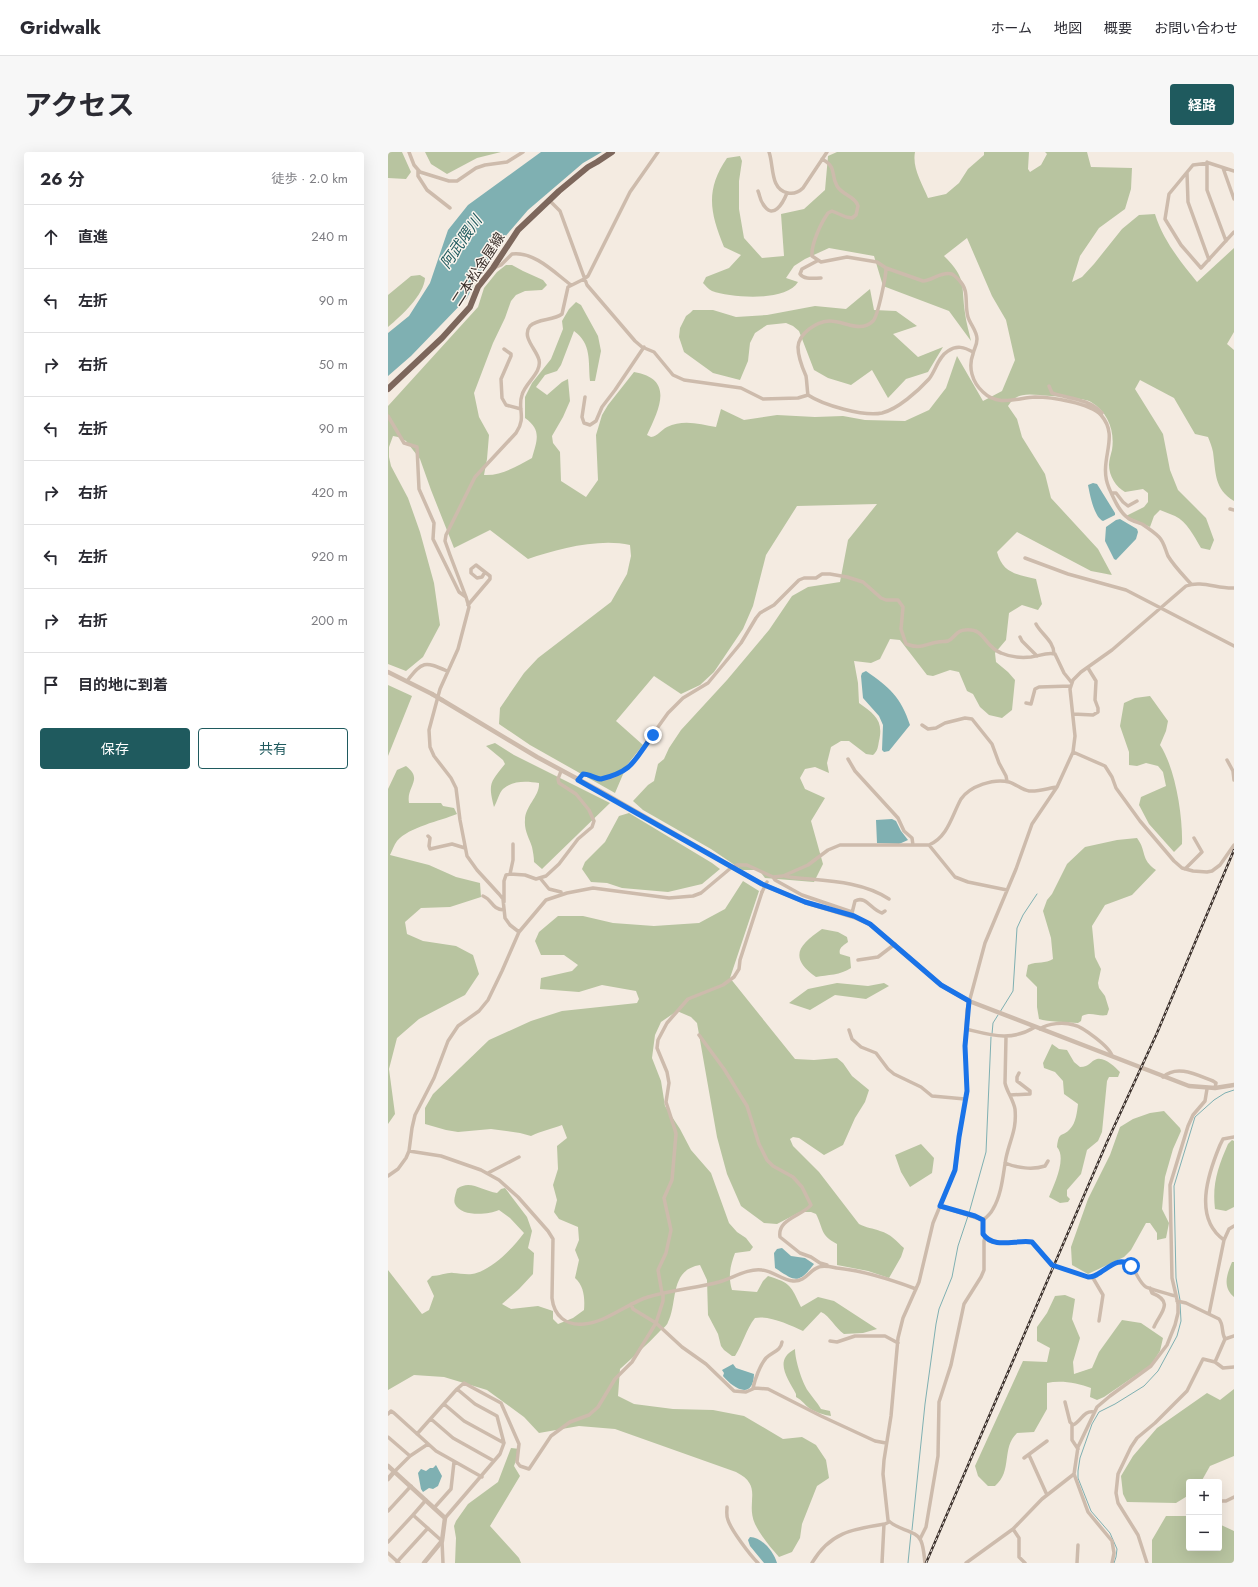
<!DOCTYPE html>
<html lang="ja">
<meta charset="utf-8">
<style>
:root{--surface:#fff;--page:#f7f7f7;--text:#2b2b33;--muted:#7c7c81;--line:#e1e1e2;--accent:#1f5a5e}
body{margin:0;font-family:Jost,"Noto Sans JP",sans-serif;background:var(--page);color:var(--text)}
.controls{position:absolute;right:12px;bottom:12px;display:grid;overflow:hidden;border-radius:4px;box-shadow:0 4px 16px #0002}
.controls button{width:36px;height:36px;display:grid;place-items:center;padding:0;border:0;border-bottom:1px solid var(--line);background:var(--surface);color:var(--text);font:20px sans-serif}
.stop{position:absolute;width:12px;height:12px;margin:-9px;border:3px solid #1a73e8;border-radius:50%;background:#fff}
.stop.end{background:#1a73e8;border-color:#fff;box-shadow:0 1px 4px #0008}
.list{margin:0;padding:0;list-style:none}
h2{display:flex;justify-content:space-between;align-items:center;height:52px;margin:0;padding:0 16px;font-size:17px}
h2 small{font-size:13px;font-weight:400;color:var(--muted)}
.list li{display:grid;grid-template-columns:26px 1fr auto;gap:12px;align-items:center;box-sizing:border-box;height:64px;padding:0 16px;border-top:1px solid var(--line)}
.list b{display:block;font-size:15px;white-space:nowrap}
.list em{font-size:13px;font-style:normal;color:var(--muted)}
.actions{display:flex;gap:8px;padding:12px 16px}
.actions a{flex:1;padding:9px 0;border:1px solid var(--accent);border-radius:4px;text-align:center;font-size:14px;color:var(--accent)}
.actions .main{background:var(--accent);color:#fff}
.icon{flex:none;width:22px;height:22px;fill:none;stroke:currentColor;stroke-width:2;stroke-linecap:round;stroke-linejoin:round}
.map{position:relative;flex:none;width:846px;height:1411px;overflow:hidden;border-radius:4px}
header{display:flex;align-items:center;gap:24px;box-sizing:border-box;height:56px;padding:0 20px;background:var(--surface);border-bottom:1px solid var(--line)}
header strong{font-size:19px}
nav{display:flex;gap:22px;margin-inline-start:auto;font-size:14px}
.intro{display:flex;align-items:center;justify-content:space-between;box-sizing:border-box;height:96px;padding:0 24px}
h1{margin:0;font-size:28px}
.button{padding:10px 18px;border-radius:4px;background:var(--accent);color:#fff;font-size:14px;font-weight:700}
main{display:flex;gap:24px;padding:0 24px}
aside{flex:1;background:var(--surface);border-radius:4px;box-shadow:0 4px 16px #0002}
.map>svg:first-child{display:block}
.green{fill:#b8c4a0}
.water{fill:#7fb0b2}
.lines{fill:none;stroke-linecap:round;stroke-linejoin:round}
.stream{stroke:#7fb0b2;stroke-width:1}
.minor{stroke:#cdbbac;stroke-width:3.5}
.tertiary{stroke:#cdbbac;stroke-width:4.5}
.primary{stroke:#7d675c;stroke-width:6}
.rail-casing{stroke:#3b302b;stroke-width:2.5}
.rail{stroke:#fbf5ee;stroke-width:1;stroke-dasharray:3;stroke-linecap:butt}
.minor-bridge{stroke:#cdbbac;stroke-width:3.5}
.tertiary-bridge{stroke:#cdbbac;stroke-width:4.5}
.route{stroke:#1a73e8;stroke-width:5}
.labels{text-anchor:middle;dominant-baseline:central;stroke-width:3;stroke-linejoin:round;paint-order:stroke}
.street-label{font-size:14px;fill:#3b302b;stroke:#fbf5ee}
.water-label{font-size:15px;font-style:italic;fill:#1f5a5e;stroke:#fbf5ee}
</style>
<header>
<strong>Gridwalk</strong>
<nav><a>ホーム</a><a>地図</a><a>概要</a><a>お問い合わせ</a></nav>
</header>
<div class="intro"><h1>アクセス</h1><a class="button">経路</a></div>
<main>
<aside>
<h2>26 分<small>徒歩 · 2.0 km</small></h2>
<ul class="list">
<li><svg class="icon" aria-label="ahead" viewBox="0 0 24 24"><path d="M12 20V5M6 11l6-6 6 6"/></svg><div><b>直進</b></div><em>240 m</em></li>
<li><svg class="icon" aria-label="left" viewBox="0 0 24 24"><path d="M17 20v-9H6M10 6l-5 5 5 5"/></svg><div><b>左折</b></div><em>90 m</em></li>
<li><svg class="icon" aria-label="right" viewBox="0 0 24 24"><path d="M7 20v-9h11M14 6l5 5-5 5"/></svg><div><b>右折</b></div><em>50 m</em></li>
<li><svg class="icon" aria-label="left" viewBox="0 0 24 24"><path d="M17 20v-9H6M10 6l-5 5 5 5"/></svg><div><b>左折</b></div><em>90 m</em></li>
<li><svg class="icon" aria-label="right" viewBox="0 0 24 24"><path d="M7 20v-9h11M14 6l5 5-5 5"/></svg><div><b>右折</b></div><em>420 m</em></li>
<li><svg class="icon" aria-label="left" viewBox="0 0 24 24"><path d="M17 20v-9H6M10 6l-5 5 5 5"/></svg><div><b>左折</b></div><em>920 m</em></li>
<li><svg class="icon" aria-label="right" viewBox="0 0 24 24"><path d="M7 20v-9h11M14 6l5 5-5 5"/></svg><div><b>右折</b></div><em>200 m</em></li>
<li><svg class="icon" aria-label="arrive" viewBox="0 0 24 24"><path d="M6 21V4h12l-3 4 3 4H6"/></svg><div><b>目的地に到着</b></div></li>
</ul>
<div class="actions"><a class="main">保存</a><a>共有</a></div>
</aside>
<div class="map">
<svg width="846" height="1411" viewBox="0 0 846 1411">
<rect width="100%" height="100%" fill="#f4ebe1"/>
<path class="green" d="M0 0H14L23 20 18 27 0 26Z
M37 0H113L89 6 59 22 43 12Z
M449 0H527C524 16 534 31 540 46L558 42 571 31 580 17 596 3V0H641L640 17 642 20 653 13 659 2 657 0H699L703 15 744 16 743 37 737 57 711 76 692 104 684 130 694 125 706 112 734 77 751 63 767 62C775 88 792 109 809 130L846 96V180L839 192 846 198V349C826 337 828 321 825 300 824 295 822 290 820 285L807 282 786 246 752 228 747 237 775 282 782 318 790 338 818 366 826 388 822 398 813 396C806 384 799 370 787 364 782 362 777 360 772 358L766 364 762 375 738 364 756 355 760 350V341L755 337 737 340C728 335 721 324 721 313 721 308 723 302 724 298 727 279 720 260 703 250 698 246 661 244 652 243 638 242 628 241 620 254L629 267 634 285 657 322 663 346 710 397 724 423 703 419 629 380 609 400C615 422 629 422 648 427L654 452 650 458 634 453 621 461 618 488 607 501 608 510 620 520 627 528 624 558 614 566 601 563 592 555 585 542 579 539 571 520 562 518 545 524 539 523 512 488 502 487 492 507 483 511 466 509 470 531 471 551C486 562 496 568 491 589 490 594 490 599 485 603L478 602 461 589H453L443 595 439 611 441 621 427 615 417 617 412 626 417 637 437 646 423 669 435 712 426 730 377 726 371 718H354L323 697 255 658 245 649 260 633 266 629 270 612 276 607 281 596 293 578 339 528 381 478 404 444 420 435 452 430 460 388 489 352 409 354 378 403 365 454 355 477 326 520 312 533 293 542 266 524 228 569 255 593 239 613 227 641 142 593 111 572 112 556 136 521 150 506 223 450 239 422 243 404 242 393C211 386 169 397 140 407L102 378 66 396 43 338 32 307 18 289 10 285 5 284 1 295V305L3 314 20 346 32 380 46 431 52 473 35 505 18 519 0 512V254L90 155 96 136 109 120 118 113H124L135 119 155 128 159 133 154 138 137 139 128 143 123 149 117 166 105 191 86 241 91 265 101 283 99 307 96 323C114 324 129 314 144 306 149 288 154 278 137 266V245L144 231 163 207 175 177 174 169 181 157 188 150 193 153 210 184 213 199 207 229H202C200 209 204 192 186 179L173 213 169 219 157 223 148 235 159 243 174 230 180 227 182 249 175 265 164 284 165 291 172 300 173 329 198 345 210 328 208 283 214 263 220 253 246 220C287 227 271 257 259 283L263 285C270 284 273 278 279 275 295 267 312 272 328 275L333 257 356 268 389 263 427 265 455 264 477 268 517 269 541 258 558 236 569 204 595 249 614 239 627 208 618 168 604 144 579 86 556 104C579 127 573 132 577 161 578 170 581 180 583 189L561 159 495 134 486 104 441 96 417 107 406 114 398 126 410 130C398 150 344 146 324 139 320 137 317 133 315 131L318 125 341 116 353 103 336 95C322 61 317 38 339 6L352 4 354 9 351 29V57L356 86 374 106 396 104 393 62 416 57 437 38 440 4Z
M32 123 37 126C36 143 13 164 0 175V143L23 124Z
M482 137 486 158 508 159 529 174 505 182 530 205 555 195 540 220 518 227 500 246 484 218 463 233 440 226 426 218 411 179 405 174 398 171 379 173 367 181 362 191 360 209 352 228 325 221 296 200 291 185 292 176 298 164 302 161 305 158H325L348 165 379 163 427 154 458 157Z
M0 533 24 544 0 604Z
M762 544 780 569 778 579 772 593C787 615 795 664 794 692L786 700 761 672 751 653 753 645 778 634 775 620 770 614 758 611 749 614 741 613V600L732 574 736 551 747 546Z
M107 591 126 603 222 651 154 717 146 710C146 705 145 700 144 695 141 686 136 678 137 668 137 654 152 644 151 631 139 629 125 628 115 637 111 641 109 650 106 655 100 631 102 631 117 612L115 608 98 594Z
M18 614C36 628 18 634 21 651H53L55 654 66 656 69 662C52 669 21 675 9 689 6 693 4 699 2 703L41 713 68 725 92 731 93 745 62 755 33 756 17 770 19 782 35 789 68 794 85 803 91 822 77 843 31 867 9 886 1 917 7 962 0 972V637L9 618Z
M241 661 324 711 332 717 314 732 280 740 234 736 219 731 203 730 194 717 197 710 217 690 231 664Z
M749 686C759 699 752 707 768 718L744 743 717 753 704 774 707 805 713 817 710 831 711 836 717 844 721 857 719 863C710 865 703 859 694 864L693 869 690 871C679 870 660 870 651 867L649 855V835L638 824 640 813C650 809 657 812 665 807L663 786 655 759 659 748 664 742 679 712 697 695 729 688Z
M355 729 371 739 342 826 407 907 426 908 449 906 455 911 464 924 481 938 477 950 467 966 455 993 436 1003 411 986 405 985 402 987 405 994 431 1020 471 1072C478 1076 485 1076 492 1079 503 1082 508 1089 516 1096L513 1105 501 1126 480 1119 449 1113V1092C432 1083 436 1078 428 1062L423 1060H412L389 1072 376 1071 353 1054 339 1022 329 985 309 871 303 865 289 859 273 870 267 883 264 906 273 929 277 954 292 977 303 998 323 1021 341 1071 349 1080 358 1086 365 1095 362 1099 347 1101C342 1114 340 1125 344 1138L369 1140 375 1129 380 1124C403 1131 403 1134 413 1155L430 1145 446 1149 489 1177 475 1181 456 1182C447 1176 442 1164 433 1160L415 1179C402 1173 381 1163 367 1166 358 1177 355 1192 347 1204H344L336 1198 333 1194 330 1182 320 1163 319 1128 312 1113C281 1118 290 1151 280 1170 279 1174 274 1177 272 1179 259 1193 245 1205 232 1217L230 1244 246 1252 285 1257 325 1258 356 1264 395 1287 414 1285 428 1293 438 1308 441 1326 429 1334 414 1372 412 1386 404 1400 391 1405C382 1395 373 1384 367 1372 357 1350 376 1334 348 1320L227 1277 191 1274 151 1281 136 1265 99 1238 56 1225 26 1223 0 1238V1118L34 1162 41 1158 46 1144 39 1129 44 1124C51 1124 61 1120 65 1121 71 1121 78 1123 84 1122 103 1119 125 1096 136 1081L122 1066 111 1058C100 1063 73 1065 67 1052 65 1048 68 1041 69 1037 82 1027 94 1039 109 1041L113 1037 117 1036 139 1065 144 1079 140 1096 146 1101 145 1122 131 1137 114 1152 123 1157 150 1154 165 1159V1167L170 1172 185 1166 196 1158C197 1146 196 1134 187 1126L191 1108 187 1098 191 1088 190 1075 171 1067 166 1060 169 1048 165 1033 170 1017 169 994 179 986 174 973C163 977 153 979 143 984L132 981 103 977 70 980 58 978 37 972V956L45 942 101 888 143 869 174 859 249 851 251 847 248 839 214 833 191 840 152 837 153 826 184 819 190 813 176 803H153L147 789 151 780 170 764H195L225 771 266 774 311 771 337 757Z
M434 777 450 780 459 785 460 790C456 793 450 796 452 802L462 805 463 816C453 823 439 823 428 825 400 805 411 793 434 777Z
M449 831 480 834 496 831 501 834 478 847 447 843 422 858 401 851 420 837Z
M664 892 671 897 679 898 686 910 692 915C702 915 702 909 709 907 717 905 727 915 732 920L730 925H721L719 929 714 980 710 989 699 998 693 1022 679 1038V1044L682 1047 680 1050 672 1051 661 1045C666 1033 679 1006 669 995 671 978 674 986 682 977 688 971 689 960 690 952L676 942 675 929 667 920 656 916 655 911Z
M776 959 792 976 793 979 785 997 777 1025 774 1057 781 1071 778 1086 769 1088V1081L762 1071H758L743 1098 736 1105 700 1122 684 1113 683 1095 700 1047 722 1003 732 975 745 967 762 961Z
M844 988 846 989V1055L838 1059 827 1057C824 1032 830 1015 840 992Z
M533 992 546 1006 544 1021 522 1035 513 1020 507 1003Z
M844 1110H846V1145C834 1135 839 1122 844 1110Z
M677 1143 687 1147 684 1167 692 1186 685 1210 686 1222 704 1216 711 1200 734 1168 753 1171 775 1186 772 1199 763 1213 716 1245 709 1248 702 1245 703 1236C690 1231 673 1228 659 1231V1257L646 1280 629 1281C613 1296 625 1319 607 1334H600L590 1324 587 1314 635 1209 659 1210 662 1196 649 1189V1175L659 1161 667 1144Z
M407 1197C407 1208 414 1230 420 1239 424 1245 429 1250 433 1257L442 1259 443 1264C436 1263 427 1260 421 1256 416 1252 415 1249 408 1245V1242C400 1227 385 1208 407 1197Z
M846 1237V1304L822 1314 813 1330H801V1343L788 1351 739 1350 735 1342 733 1324 745 1304 769 1276 819 1241 832 1248Z
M123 1296 132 1297 126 1314 132 1324 102 1374 131 1406 133 1411H67L68 1386 66 1374 68 1369 80 1352 110 1330Z
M778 1364H801V1396H831V1372L846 1379V1411H764V1388Z"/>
<path class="water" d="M153 0H214L195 11 140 58 115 87 89 126 79 146 23 204 0 224V181L21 164 42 131 60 78 80 53Z
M705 331 709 332 727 361V363L715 369C706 365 702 343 700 333Z
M732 367 749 377 750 380 748 387 728 408 726 407 717 389 718 375 728 368Z
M478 519C501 535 513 545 522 573L501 599 496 600 494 598 495 573 491 564 475 546 473 524 474 521Z
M504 667 508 669 513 679 520 688 511 692 489 691 488 668Z
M394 1096 403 1104 417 1106 426 1112C410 1133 407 1129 387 1116L386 1101 389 1097Z
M345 1212 348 1216 366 1222C365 1249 345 1236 335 1224L336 1221 334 1218Z
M48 1313 54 1324 50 1334 45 1337 41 1336 35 1340 33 1337 30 1321 33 1317 38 1319 42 1316H45Z
M362 1385C374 1385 386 1400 389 1411H376L362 1394 360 1388Z"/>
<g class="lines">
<path class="stream" d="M612 860 625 839 629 776 635 763 649 742
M604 882 605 871 610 863
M581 1061 598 1000 603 885
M792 1148 788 1126 786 1034 807 965 826 948 837 941 846 938
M524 1378 537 1252 548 1172 551 1157 564 1125 570 1094 580 1064
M520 1411 523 1381
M726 1411 728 1405 729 1397 722 1381 703 1359 690 1326V1319L692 1306 704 1272 711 1260 727 1252 756 1234 770 1219 789 1184 793 1169 792 1151"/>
<path class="minor" d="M21 0 26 13 32 20 61 29H69L88 16 97 13 119 10 135 0
M381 0C386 14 382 38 400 41 406 42 411 40 415 36L439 0
M434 7C450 16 442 22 449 34 454 43 467 44 470 54L468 63 464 66 458 65 444 59 440 61C433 71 423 92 424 104L433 110 459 105 489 110 498 116 535 129C544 129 553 119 564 122 566 123 569 126 571 128 582 139 576 151 580 165 582 172 589 179 589 187 589 193 586 197 585 202 580 215 584 230 595 240 610 255 629 246 647 245 663 245 702 251 713 263 733 286 709 308 721 336 725 345 731 360 740 366 744 369 749 370 754 372 760 376 766 380 771 385 776 390 777 397 780 404 786 414 795 423 803 432
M819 10V38L838 89
M835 16 846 47
M30 18V24L39 38 62 56
M846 19 821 11 805 13 781 42 777 67 793 93 813 116 846 80
M799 21 800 50 821 108
M370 39C372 44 372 48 375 52 385 69 395 51 399 41
M161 48 172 59 199 133 247 189 254 195 266 200 285 223 296 228 353 236 375 247 410 246 420 243
M429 109 414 117 412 122C416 128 426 126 433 126
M106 116 113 113 124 102C146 99 167 121 183 133
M498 116C498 124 490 164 485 169 472 182 455 168 441 169 428 170 411 181 410 195 410 205 414 215 418 224 419 230 419 237 420 243 435 253 476 265 494 261 510 257 530 239 541 227 548 218 550 205 560 199 569 193 576 195 585 200
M116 197 123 202V204L113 227 114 246 118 253 133 257
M661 234 664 241C681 247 700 246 714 261
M197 245 194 265 196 271 202 273 208 269 214 255 227 238 256 195
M0 264 16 291 29 295 31 337 46 371 45 387 71 440 78 445
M724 341H728L735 350 740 354 749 349
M842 357 846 358
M637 406 680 422 738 438 846 494
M80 453 102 427V424L88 413 83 417V421L89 426 94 425 97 420
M648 472C653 482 666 489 666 502
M632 485 634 489 649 504
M19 529C35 509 36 509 59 519
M638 551 643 552 647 537 651 535 683 534
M685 562 705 563 710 560V556L707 548 708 529 700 516
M534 573 540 577 548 576 557 571 577 566 584 567 604 592 611 611 618 624 619 629
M685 600 717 614 724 625 728 636 752 669 786 709 794 716 805 719 819 720 824 719 832 713 846 693
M460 607 467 619 510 666 516 679 524 686 525 693
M839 608 845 619 846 628
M190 627 195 622C202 622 205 626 210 627 221 629 235 620 242 614L280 561 295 546 320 531 353 491 368 466 372 461 386 453 411 428 416 426H428L434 422H442L459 425 475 430 493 446 498 448H510L515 455 513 477 518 492C534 498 536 492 550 490 553 489 557 490 560 489 567 486 568 478 577 478 598 476 595 494 613 501 622 505 633 506 643 505 651 504 659 500 667 502L676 521 684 531
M40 684 42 686 41 694 42 697 64 692 77 696
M541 693 567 725 580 730 619 738
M797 717 814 700 806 686
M122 722 125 708V692
M397 724 401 725C435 729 472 728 501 747
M385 725 387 728 414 743 464 760
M152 726 161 737 173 740V743
M95 744C105 748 103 757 116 758
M116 750V729L118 723 122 722 137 723 148 727 158 724 171 712 190 687 204 675 206 669 201 658 188 642 171 631 170 627 173 619
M464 761 467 749C478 743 483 758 494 761L497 759
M131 780 122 773 117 766 115 747 111 742 89 718 79 704 72 668 68 636 63 626 46 604 42 595 41 578 52 537 70 497 81 455 78 445 62 403 57 389 58 383 87 325 128 281C139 265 129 257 134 243 137 231 154 221 151 208 149 198 133 185 142 174 150 166 165 169 174 162L180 135 196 127 200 124 242 40 270 0
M470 808 490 805 507 792
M578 877C603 883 623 890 647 875
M652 877C660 871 676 870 686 873 695 875 722 895 724 904
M461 878 464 887 473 895 488 901 500 917 506 922 533 935 544 944 577 947
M311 883 336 917 359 954 371 992 379 1008 385 1014 405 1025 414 1035 423 1053C414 1064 389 1067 392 1085L412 1101 423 1105 432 1111 439 1113
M775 925C789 912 809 923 825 929L828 931 827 936
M622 943 642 942V939L629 929V925L631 921
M21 999 53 1004 93 1018 111 1028 130 1045 160 1079 165 1087 164 1146C166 1164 178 1174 196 1172 219 1170 238 1152 260 1145 283 1138 308 1136 331 1130 345 1126 360 1116 374 1118 385 1119 394 1128 405 1129 418 1130 421 1118 431 1115 436 1113 444 1115 449 1116 476 1119 502 1127 528 1137
M617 1011C629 1016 645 1018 657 1014L660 1009
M100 1021 131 1005
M0 1024 10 1017 18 1006 21 999 24 976 27 963 46 926 60 889 70 874 91 859 100 848 114 819 131 780 158 748 179 741 205 736 281 746 305 744 313 741 344 715 349 713H359L385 725 395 724 420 713 440 698 452 693H541C560 685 564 663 573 647 582 634 606 626 621 630 628 632 634 638 641 639 650 640 661 636 669 635
M552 1054 595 1068C595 1072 594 1077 595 1081 599 1098 633 1088 644 1090L664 1113 700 1125 705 1126C713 1121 723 1111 732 1110 747 1108 748 1129 758 1135 760 1136 786 1144 788 1144
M595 1068C599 1065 603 1061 605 1057 614 1042 615 1022 618 1006 622 987 629 978 627 957 625 947 619 940 617 931L618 885
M836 1088C805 1066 820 1022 832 993L835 987 846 985
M705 1126 715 1143 711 1169
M762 1136 764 1141C787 1150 772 1161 766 1175
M274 1141 270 1118 278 1101 283 1078 276 1046 284 1028 288 982 287 978 278 950 281 931 279 920 269 896 270 888 279 871 300 847 335 833 346 825 351 817 352 808 374 740
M789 1149 798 1151 831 1167C836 1173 833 1180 837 1187L846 1184
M243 1152 245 1157 268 1171 294 1195 318 1212 346 1239 358 1240 367 1236 380 1237 433 1264 487 1289 498 1291
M821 1162 836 1088 841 1077 846 1074
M837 1187 827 1210 835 1216 846 1215
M442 1189 449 1190 467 1184H497L510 1191
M365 1236C367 1227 372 1213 378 1206 384 1200 393 1199 394 1190
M69 1237 76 1231 113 1251 131 1292 129 1310 132 1314 141 1317 163 1284 182 1270 201 1263 210 1255 227 1227 244 1210 268 1171 275 1149V1141
M677 1250 682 1270 685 1273C694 1269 695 1258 706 1260
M56 1252 76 1269 116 1291
M0 1262 3 1259 6 1261 48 1299 94 1325
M43 1267 65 1286 106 1309
M684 1272V1288L690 1297
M29 1282 69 1237 87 1252 109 1264 116 1291 112 1302 57 1366
M0 1285 22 1304
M641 1303 659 1343
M636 1306 659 1289
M6 1320 22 1304 40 1292
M832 1349H838L846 1345
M339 1355C339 1359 338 1364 340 1368 343 1378 362 1403 370 1411
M46 1356 63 1337 66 1310
M0 1359 23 1334
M25 1363 38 1348
M625 1377 631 1386V1405L637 1411
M532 1387 538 1375 550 1304 551 1250 563 1213 576 1152 593 1125 596 1118V1089L597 1085
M0 1390 25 1363 54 1389 55 1411
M0 1401 11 1411
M9 1410 40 1376
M424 1411C442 1380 465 1377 497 1372L501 1370
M494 1411 496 1372
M537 1411C536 1404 536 1396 533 1389 529 1378 508 1378 500 1368L495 1322 496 1308 503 1264 510 1186 515 1166 531 1130 545 1071 567 1018 571 985 579 939 577 894 579 858 597 791 628 717 644 672 669 635 685 600 687 584 682 537 685 528 693 520 724 498 798 434C813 428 830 437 846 436
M578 1411 625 1377 654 1347 686 1322
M689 1411 690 1393
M724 1411 726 1401 724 1389 700 1360 686 1322 690 1295 709 1255 722 1244 763 1214 779 1193 787 1173 790 1161V1152L784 1126 782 1033 800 974 805 963 817 949 819 937
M759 1411 750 1383 730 1351 728 1341 730 1322 743 1295 749 1286 767 1271 799 1239 815 1207 827 1210"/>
<path class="tertiary" d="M0 520 44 542
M54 548 149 605 212 639 374 732 417 750 466 765 482 772 553 833 581 849 801 934 827 936 846 933
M0 1314 57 1366 54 1389 36 1411
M0 1327 6 1320"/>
<path class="primary" d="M0 237 54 186 82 155 90 135 105 116 130 78 171 39 200 15 209 10 224 0"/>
<g class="rail-casing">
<path id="rail" d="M538 1411 719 990 769 881 846 698"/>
</g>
<use href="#rail" class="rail"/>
<path class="minor-bridge" d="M374 740 379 730"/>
<path class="tertiary-bridge" d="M44 542 54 548"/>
</g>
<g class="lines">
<path class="route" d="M265 583C246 608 246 619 213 627 207 627 202 622 195 622L190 628 374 732 417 750 466 764 482 772 553 833 581 849 577 894 579 939 571 985 567 1018 552 1054 587 1064 595 1068V1082C606 1098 629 1087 644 1090L664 1113 700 1125C714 1126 728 1100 743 1114"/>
</g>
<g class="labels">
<g class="street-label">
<text transform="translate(90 117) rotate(-57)">二本松金屋線</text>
</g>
<g class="water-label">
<text transform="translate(73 90) rotate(-55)">阿武隈川</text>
</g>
</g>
</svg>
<div class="controls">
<button>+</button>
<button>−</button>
</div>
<div class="stop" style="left:743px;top:1114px"></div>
<div class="stop end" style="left:265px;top:583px"></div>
</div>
</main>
